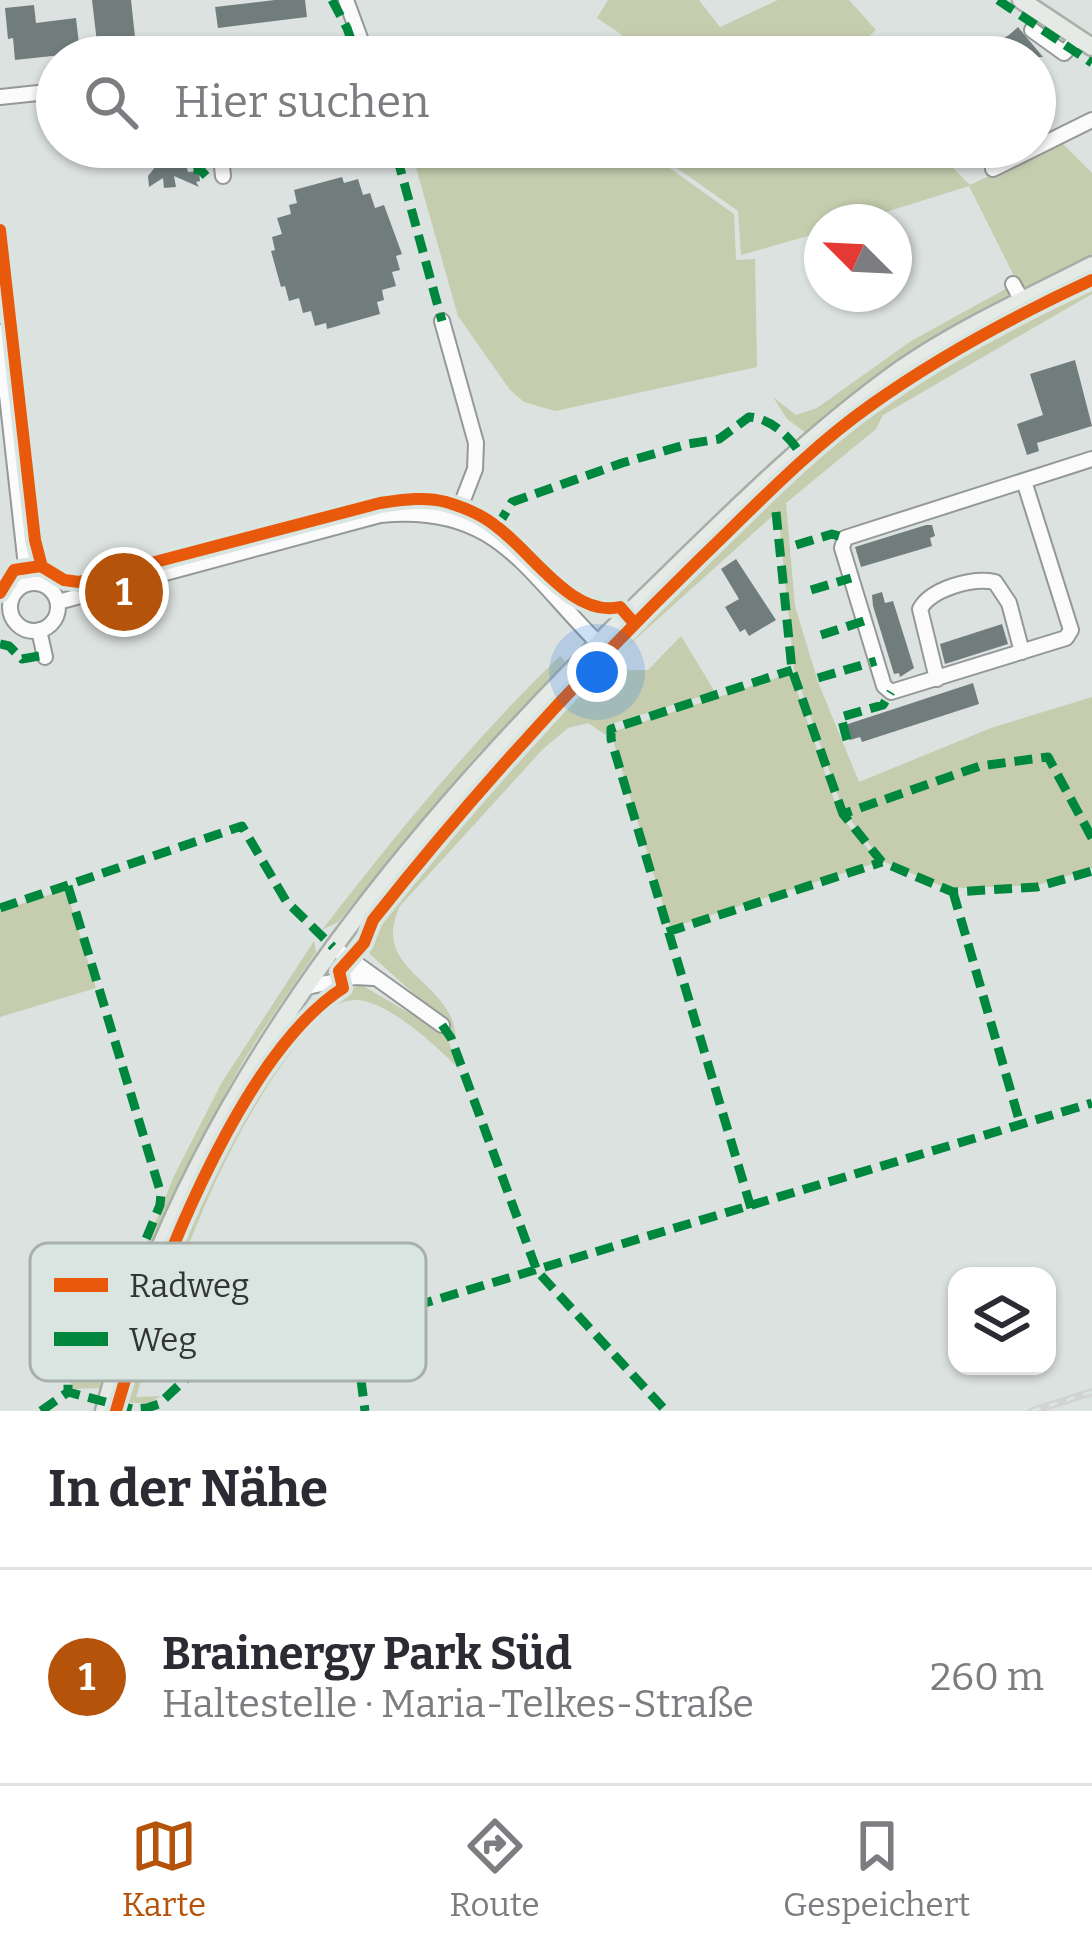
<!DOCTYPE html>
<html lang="de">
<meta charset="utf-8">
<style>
:root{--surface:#fff;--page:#f7f7f7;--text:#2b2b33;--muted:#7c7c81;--line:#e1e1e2;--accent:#b45309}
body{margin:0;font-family:Bitter,serif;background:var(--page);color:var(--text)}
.controls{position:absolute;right:36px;bottom:36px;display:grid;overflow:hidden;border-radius:24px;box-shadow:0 3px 9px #0004}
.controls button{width:108px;height:108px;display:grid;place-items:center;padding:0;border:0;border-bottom:3px solid var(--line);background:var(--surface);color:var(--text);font:60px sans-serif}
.compass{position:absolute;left:804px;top:204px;width:108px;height:108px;border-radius:50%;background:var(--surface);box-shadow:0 3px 9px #0004;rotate:294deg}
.you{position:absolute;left:597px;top:672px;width:42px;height:42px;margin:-30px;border:9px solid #fff;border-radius:50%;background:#1a73e8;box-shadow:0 0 0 18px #1a73e833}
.badge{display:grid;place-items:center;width:78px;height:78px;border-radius:50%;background:var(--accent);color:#fff;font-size:39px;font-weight:700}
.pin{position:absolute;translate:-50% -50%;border:6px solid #fff;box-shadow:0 3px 12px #0006}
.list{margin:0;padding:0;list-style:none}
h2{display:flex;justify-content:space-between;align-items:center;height:156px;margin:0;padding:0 48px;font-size:51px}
h2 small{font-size:39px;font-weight:400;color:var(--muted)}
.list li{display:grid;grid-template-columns:78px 1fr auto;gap:36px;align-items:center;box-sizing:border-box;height:216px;padding:0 48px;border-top:3px solid var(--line)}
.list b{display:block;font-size:45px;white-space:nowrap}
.list p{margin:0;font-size:39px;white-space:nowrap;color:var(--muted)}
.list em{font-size:39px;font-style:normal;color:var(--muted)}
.icon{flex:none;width:66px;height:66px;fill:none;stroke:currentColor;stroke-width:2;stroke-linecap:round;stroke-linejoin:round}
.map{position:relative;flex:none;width:1092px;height:1411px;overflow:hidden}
.search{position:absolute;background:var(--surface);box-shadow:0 3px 9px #0004;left:36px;right:36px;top:36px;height:132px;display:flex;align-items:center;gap:30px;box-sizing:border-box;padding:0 42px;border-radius:66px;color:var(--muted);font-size:45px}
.sheet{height:372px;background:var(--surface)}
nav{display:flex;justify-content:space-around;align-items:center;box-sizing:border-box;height:168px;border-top:3px solid var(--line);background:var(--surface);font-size:33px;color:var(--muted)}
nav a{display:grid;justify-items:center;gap:6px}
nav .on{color:var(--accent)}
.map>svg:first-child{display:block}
.green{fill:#c5cdae}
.building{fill:#717d7d}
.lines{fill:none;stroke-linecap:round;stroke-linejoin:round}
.minor-casing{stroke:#949997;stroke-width:18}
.major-casing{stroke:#a6afa7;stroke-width:21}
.minor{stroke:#fafbfa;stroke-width:14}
.major{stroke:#e6eae7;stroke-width:16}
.rail-casing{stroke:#d2d4d3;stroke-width:8}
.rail{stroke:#d9e5e1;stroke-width:3;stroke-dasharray:9;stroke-linecap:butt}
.quiet{stroke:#00873e;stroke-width:9;stroke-dasharray:18 9;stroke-linecap:butt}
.cycleway-casing{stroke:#d9e5e1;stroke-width:20}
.cycleway{stroke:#e8590c;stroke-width:12}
.key{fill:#d9e5e1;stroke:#a7b0ad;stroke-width:3}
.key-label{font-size:33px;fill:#313534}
</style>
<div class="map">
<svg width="1092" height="1411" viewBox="0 0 1092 1411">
<rect width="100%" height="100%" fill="#dce2e0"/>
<path class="green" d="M608 0H699L720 27 778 0H849L876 30 845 57H608L622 35 597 18Z
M1061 142 1092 173V254L1026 290 1020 288 969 186 854 222H822V232L741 255 738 211 647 147H932L970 185Z
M448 147H640L734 214 736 260 755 259 757 367 555 411 524 402 510 390 458 316 413 157Z
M1092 284V294L883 415 876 429 786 503 795 606 818 682 859 782 991 728 1092 697V868L1038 885 959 888 944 887 882 861 843 810 794 669 778 511 619 654 615 646 754 512 859 419 1005 323Z
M1011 286V298L806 433 787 419 773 397 796 415 817 408 911 341Z
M681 636 715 692 611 724 606 735 588 723 568 728 543 749 400 906C374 961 427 974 449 1013 454 1022 455 1033 457 1042L447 1024 370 954 368 946 372 931 437 844 597 663 605 658 629 670H648Z
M560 656 567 663 477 755 338 922 322 930C396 834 473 740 560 656Z
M791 673 839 814 879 862 670 928 612 737 615 731Z
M66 889 96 988 0 1017V911Z
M314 941 316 952C291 990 263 1027 240 1067 182 1170 139 1277 101 1388L71 1389 72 1369 99 1349 112 1330 174 1176 222 1082Z
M360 984 438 1030 447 1038 460 1070C439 1048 385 998 354 1000 325 1002 307 1031 291 1052 215 1155 175 1276 136 1397L161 1396 148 1404 123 1402 169 1269 244 1114 316 1013Z"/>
<path class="building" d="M92 0H131L136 46 98 51Z
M275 0H305L307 17 218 28 215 7Z
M34 5 36 23 76 18 80 53 15 60 13 38 8 39 5 8Z
M1018 27 1043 57H972L1009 35Z
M159 147H181L188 172 199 171 200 181 196 182 199 187 174 176 176 187 164 188 163 178 149 187 148 176 160 161Z
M342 177 344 183 358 179 363 195 370 193 375 208 384 205 402 254 396 256 400 270 392 272 396 286 382 290 384 300 377 302 380 314 327 329 326 323 315 326 311 311 303 313 299 298 289 301 285 286 281 287 271 251 275 250 272 237 282 234 277 218 291 214 289 205 297 203 294 190Z
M1075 360 1092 426 1037 443 1039 451 1027 455 1017 424 1043 415 1030 374Z
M926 525H932L935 536 930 538 932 546 861 567 855 547Z
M736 559 776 620 749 636 745 629 740 632 725 607 739 599 721 569Z
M882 592 885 603 893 601 914 668 900 677 899 673 894 674 873 606 872 595Z
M1002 624 1008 644 945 664 940 644Z
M973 683 979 704 862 742 860 737 850 740 845 725Z"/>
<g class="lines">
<g class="minor-casing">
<path id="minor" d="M346 0 367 57
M1032 30 1064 53 1078 38
M325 57 364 48
M0 97 57 91
M220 147 223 176
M394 147 397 157
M993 169 1092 120
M1013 284 1022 301
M442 321 476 443 475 469 456 518
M0 332 28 584
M1024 481 1071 630 1066 638 891 692 884 686 842 548 845 538 1092 459
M10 607a24 24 0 1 1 48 0a24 24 0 1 1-48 0Z
M58 602 380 515C496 503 524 569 598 643
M39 630 45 657
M937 679 920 609C931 589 972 577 995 582L1009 603 1022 652
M333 947 442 1025
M307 987 355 977 373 978"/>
</g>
<g class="major-casing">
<path id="major" d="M1021 0 1092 47
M104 1411C188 1088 411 826 644 598 726 518 807 436 901 369 960 328 1028 298 1092 265"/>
</g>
<use href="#minor" class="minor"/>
<use href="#major" class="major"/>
<g class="rail-casing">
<path id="rail" d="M1032 1411 1092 1392"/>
</g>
<use href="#rail" class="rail"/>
<path class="quiet" d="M332 0 347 28 357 57
M998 0 1092 63
M185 147 190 170 200 169 206 176
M397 157 442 321
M776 512 792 670 843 814
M497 527 512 502 622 463 688 444 719 439 749 417C769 418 787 434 798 450
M796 545 832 534 845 538
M811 590 851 578
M821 635 864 621
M0 644 9 646 22 659 45 655
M818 678 876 661
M847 740 841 717 883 705 891 692
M1092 838 1048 757 980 766 843 814 882 862 953 892 1037 887 1092 871
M68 886 161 1194 160 1205 110 1327 98 1345 68 1370V1392
M953 892 1020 1123
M0 908 242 826 286 901 333 947
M667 932 882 862
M442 1025 451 1038 537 1271 666 1411
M751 1208 611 739V729L792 670
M354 1325 365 1411
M41 1411 68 1392 132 1409 147 1408 159 1404 192 1373 218 1365 1092 1103"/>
<g class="cycleway-casing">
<path id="cycleway" d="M0 230 35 540 42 567
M0 593 14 570 41 566 64 580 79 582 380 503C401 500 425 496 446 502 463 507 484 516 497 527 532 552 572 618 620 607L634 623
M116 1411C149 1292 238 1056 343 988L339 971 364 943 373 920C475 791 584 672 702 557 756 505 810 448 871 405 941 355 1014 316 1092 280"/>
</g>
<use href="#cycleway" class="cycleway"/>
</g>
<rect x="30" y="1243" width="396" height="138" rx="18" class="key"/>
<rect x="54" y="1278" width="54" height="14" fill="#e8590c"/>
<rect x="54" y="1332" width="54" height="14" fill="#00873e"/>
<g class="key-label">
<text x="129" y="1297">Radweg</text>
<text x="129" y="1351">Weg</text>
</g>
</svg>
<div class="controls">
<button><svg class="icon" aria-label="layers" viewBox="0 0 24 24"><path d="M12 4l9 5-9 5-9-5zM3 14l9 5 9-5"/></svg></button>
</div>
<svg class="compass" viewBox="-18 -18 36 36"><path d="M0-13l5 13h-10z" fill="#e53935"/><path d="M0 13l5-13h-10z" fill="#7c7c81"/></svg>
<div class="you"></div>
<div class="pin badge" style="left:124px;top:592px">1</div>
<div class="search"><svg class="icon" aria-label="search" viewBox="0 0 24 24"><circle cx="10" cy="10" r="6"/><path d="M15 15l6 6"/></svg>Hier suchen</div>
</div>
<section class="sheet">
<h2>In der Nähe<small></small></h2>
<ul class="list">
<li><span class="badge">1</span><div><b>Brainergy Park Süd</b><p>Haltestelle · Maria-Telkes-Straße</p></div><em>260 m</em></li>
</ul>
</section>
<nav>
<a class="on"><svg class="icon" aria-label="map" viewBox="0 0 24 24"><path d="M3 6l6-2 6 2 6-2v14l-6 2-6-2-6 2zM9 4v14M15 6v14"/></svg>Karte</a>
<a><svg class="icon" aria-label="directions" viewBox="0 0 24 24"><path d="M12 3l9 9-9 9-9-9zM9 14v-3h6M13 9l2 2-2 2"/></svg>Route</a>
<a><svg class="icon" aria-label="saved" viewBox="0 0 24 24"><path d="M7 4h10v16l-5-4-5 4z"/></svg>Gespeichert</a>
</nav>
